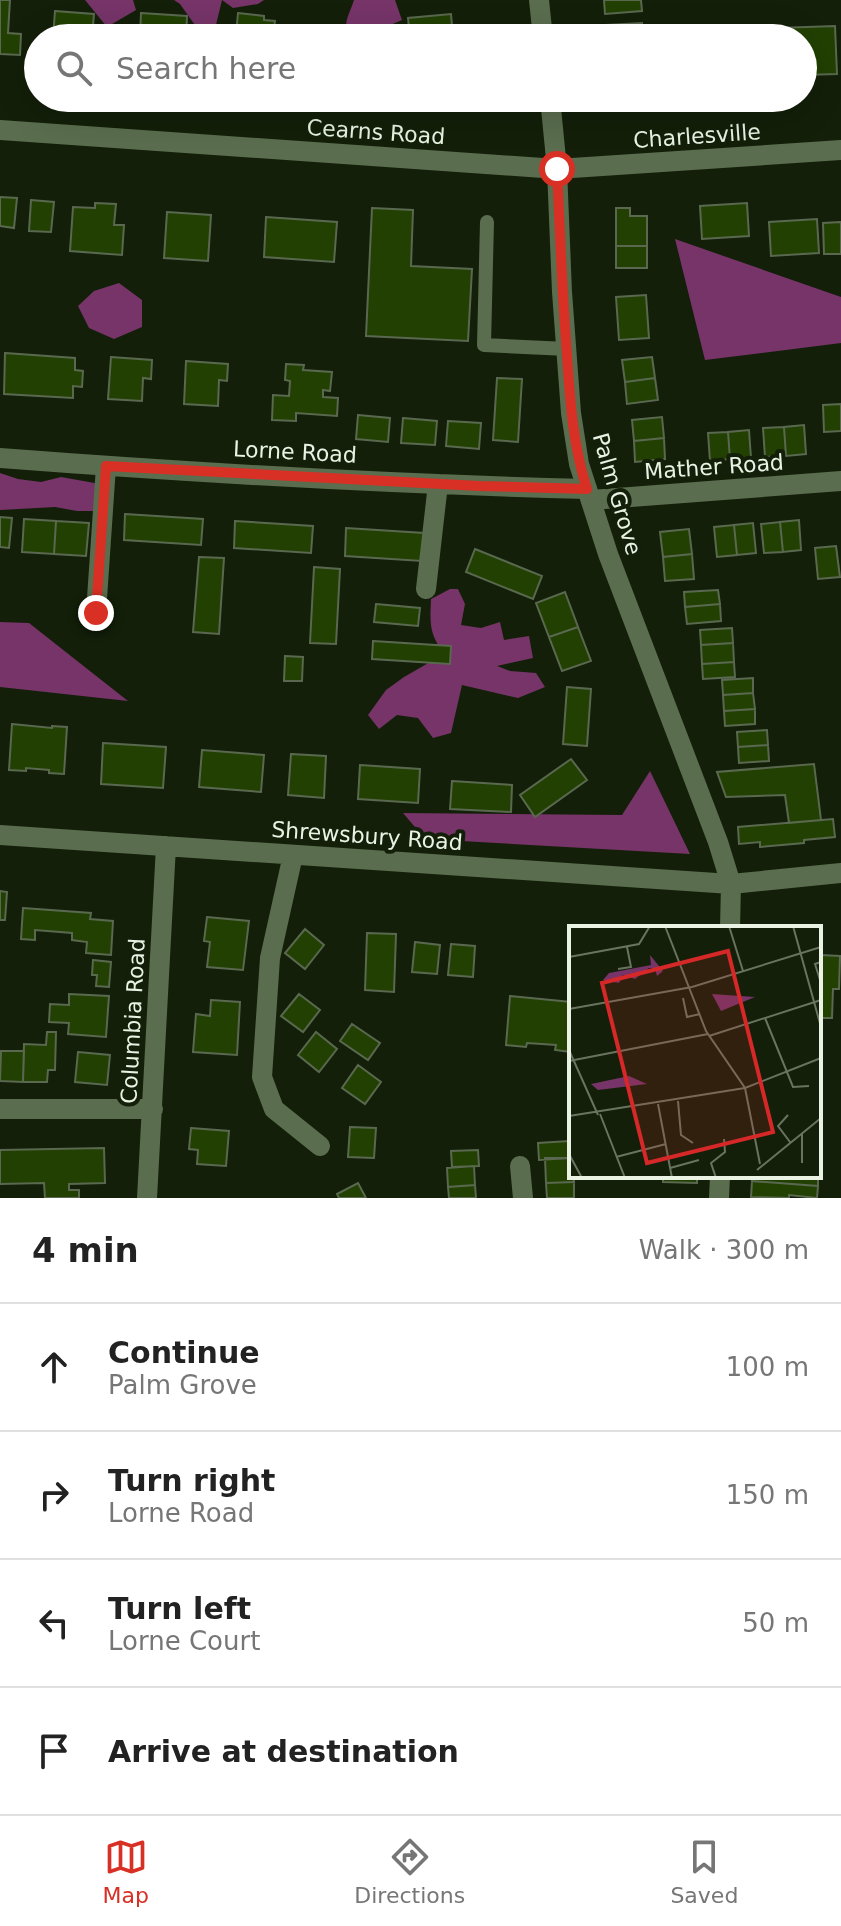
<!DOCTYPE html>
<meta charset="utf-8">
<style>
:root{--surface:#fff;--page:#f2f2f2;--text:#222;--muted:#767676;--line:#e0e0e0;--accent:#d93025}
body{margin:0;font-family:"DejaVu Sans",sans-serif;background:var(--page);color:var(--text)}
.stop{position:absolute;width:24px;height:24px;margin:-18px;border:6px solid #d93025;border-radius:50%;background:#fff}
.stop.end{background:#d93025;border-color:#fff;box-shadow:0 2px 8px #0008}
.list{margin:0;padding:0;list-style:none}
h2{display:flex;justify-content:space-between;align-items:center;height:104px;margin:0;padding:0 32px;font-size:34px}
h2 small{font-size:26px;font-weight:400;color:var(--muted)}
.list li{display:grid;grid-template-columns:52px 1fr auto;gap:24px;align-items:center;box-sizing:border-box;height:128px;padding:0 32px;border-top:2px solid var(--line)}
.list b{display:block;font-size:30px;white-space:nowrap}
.list p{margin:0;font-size:26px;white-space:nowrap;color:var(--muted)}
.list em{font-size:26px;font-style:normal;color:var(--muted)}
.icon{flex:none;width:44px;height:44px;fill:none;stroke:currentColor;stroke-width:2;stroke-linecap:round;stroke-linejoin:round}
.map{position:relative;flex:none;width:841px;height:1198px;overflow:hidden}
.search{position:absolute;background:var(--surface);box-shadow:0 8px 32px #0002;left:24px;right:24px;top:24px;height:88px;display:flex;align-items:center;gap:20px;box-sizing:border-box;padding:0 28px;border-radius:44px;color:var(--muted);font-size:30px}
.sheet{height:616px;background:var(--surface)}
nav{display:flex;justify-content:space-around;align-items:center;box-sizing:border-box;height:112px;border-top:2px solid var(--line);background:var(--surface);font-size:22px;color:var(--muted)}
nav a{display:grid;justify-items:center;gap:4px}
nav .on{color:var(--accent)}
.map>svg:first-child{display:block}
.forest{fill:#763468}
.building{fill:#214002;stroke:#59684f;stroke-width:2}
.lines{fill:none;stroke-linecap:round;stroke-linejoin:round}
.service{stroke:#5a6d4e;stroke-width:14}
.minor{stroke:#5a6d4e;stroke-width:20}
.tertiary{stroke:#5a6d4e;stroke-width:20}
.route{stroke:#d93025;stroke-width:10}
.labels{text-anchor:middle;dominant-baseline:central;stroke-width:8;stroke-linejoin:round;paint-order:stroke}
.street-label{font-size:22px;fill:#e9f2e3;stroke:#131f09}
.inset-road{fill:none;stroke:#697360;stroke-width:2}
.view{fill:#d62828;fill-opacity:0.15;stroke:#d62828;stroke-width:4}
.inset-edge{fill:none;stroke:#e9f2e3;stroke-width:4}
</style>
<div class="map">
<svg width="841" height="1198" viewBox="0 0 841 1198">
<rect width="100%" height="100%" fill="#131f09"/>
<path class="forest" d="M85 0H133L136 10 107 27Z
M174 0H264L258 4 233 8 222 0 215 29 197 28 180 4Z
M354 0H395L402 20 370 34 366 38H350C341 25 350 13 354 0Z
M675 239 841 297V343L705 360Z
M119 283 142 300V327L114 339 89 328 78 306 94 291Z
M0 473 18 479 41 482 61 477 100 484 96 511H77L55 507 0 510Z
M450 589H458L465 604 461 625 481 628 500 622 504 640 529 636 533 658 497 666 510 671 536 673 545 687 518 698 462 685 451 733 433 738 418 718 397 715 379 729 368 715 386 690 404 677 444 654C429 633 430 625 431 599Z
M0 622 29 623 128 701 0 687Z
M650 771 690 854 425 839 403 813 622 815Z"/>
<path class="building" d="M0 0H10L8 33 21 34 20 55 0 54Z
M604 0H641L642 11 605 14Z
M55 11 94 14 92 38H53Z
M141 13 187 16 186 38H140Z
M238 13 264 16V20L275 21 273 38H223V33L236 34Z
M451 14 453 38H410L408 18Z
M642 23 643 38H606V25Z
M835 26 837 74 803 75V38H748V29Z
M0 197 17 198 14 228 0 226Z
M31 200 54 202 51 232 29 231Z
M95 203 116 204 114 225H124L122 255 70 251 73 207 95 208Z
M747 203 749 236 702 239 700 206Z
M372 208 413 210 411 266 472 269 468 341 366 336Z
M616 208H630V216H647V246H616Z
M167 212 211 215 208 261 164 258Z
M266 217 337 222 334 262 264 257Z
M817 219 819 253 771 256 769 222Z
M841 222V254H824L823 223Z
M616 246H647V268H616Z
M646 295 649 338 619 340 616 297Z
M5 353 75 358V370L83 371 82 387 73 386V398L4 394Z
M111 357 152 360 151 379 143 378 142 401 108 399Z
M652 357 655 378 625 382 622 360Z
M186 361 228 364 227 381 219 380 218 406 184 404Z
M286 364 304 365 303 370 332 372 330 391 323 390V397L338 398 337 416 296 413V421L272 420 273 395 289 396 290 381 285 380Z
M497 378 522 379 518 442 493 440Z
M655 378 658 400 627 404 625 382Z
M841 404V431L824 432 823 405Z
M358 415 390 418 388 442 356 439Z
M662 417 664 438 634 441 632 420Z
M403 418 437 421 435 445 401 443Z
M448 421 481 423 479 449 446 446Z
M804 425 806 454 786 456 784 427Z
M784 427 786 456 765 457 763 428Z
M749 430 751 458 730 459 728 432Z
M728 432 730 459 710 461 708 433Z
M664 438 665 459 635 462 634 441Z
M125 514 203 519 201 545 124 540Z
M0 517 12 518 9 548 0 547Z
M24 519 56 521 54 554 22 552Z
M799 520 801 550 783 552 780 522Z
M56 521 89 523 86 556 54 554Z
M235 521 313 526 311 553 234 548Z
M780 522 783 552 764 553 761 524Z
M753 523 756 553 737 555 734 525Z
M734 525 737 555 717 557 714 527Z
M346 528 424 533 422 561 345 556Z
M689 529 692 554 663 557 660 532Z
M836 546 840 577 818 579 815 548Z
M475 549 542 576 533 599 466 572Z
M692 554 694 579 665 581 663 557Z
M199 557 224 558 219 634 193 632Z
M314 567 340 569 336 644 310 643Z
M718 590 720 604 685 607 684 592Z
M565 592 578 627 549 637 536 603Z
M376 604 420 608 418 626 374 622Z
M720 604 721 621 687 624 685 607Z
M578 627 591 661 562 671 549 637Z
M732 628 733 643 701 645 700 630Z
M373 641 451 646 450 664 372 659Z
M733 643 734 662 702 664 701 645Z
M285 656 303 657 302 681H284Z
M734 662 735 677 703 679 702 664Z
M753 678V693L723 695 722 680Z
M567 687 591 689 587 746 563 744Z
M753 693 755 709 724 711 723 695Z
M755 709V724L725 726 724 711Z
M12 724 52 728V726L67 727 64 774 49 773V770L26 768V771L9 770Z
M767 730 768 745 738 747 737 732Z
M103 743 166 747 163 788 101 784Z
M768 745 769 761 739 763 738 747Z
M202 750 264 755 261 792 199 787Z
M291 754 326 756 324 798 288 795Z
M571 759 587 780 535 817 520 795Z
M814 764 821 820 789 823 785 795 726 797 717 772Z
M360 765 420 769 418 803 358 799Z
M452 781 512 785 511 812 450 809Z
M833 819 835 837 804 840V843L760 847V842L739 844 738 827Z
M0 891 7 892 5 920H0Z
M23 908 91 913 90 919 113 921 111 955 86 953 87 942 72 940V933L35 930V940L21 939Z
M207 917 249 921 243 970 207 967 210 942 204 941Z
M305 929 324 945 305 969 285 953Z
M367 933 396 934 394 992 365 990Z
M415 942 440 945 437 974 412 972Z
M451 944 475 946 473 977 448 975Z
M820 955 840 956 839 989H833L832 1018H819Z
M93 960 111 962 109 987 96 986 97 975H92Z
M69 994 109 996 106 1037 68 1034 69 1023 49 1022 50 1004 69 1005Z
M299 994 320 1010 303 1032 281 1016Z
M510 996 571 1002V1052L555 1050 556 1045 527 1043 526 1047 506 1045Z
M211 1000 240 1002 237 1055 193 1052 196 1014 210 1016Z
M352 1024 380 1043 368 1060 340 1041Z
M47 1032H56L55 1070H48L47 1082H23L24 1044 46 1045Z
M316 1032 337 1049 319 1072 298 1055Z
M1 1051H24L23 1082 0 1081Z
M78 1052 110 1055 107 1085 75 1082Z
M358 1065 381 1082 365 1104 342 1088Z
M350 1127 376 1128 374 1158 348 1157Z
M191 1128 229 1131 226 1166 197 1164 198 1150 189 1149Z
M569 1141 570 1158 539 1160 538 1143Z
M104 1148 105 1183 69 1184V1190H79V1198H45L44 1183 0 1184V1150Z
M478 1150 479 1166 452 1167 451 1151Z
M545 1158H571V1176H573L574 1182 546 1183Z
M474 1166 475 1185 448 1187 447 1168Z
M663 1176H697V1183L663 1182Z
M753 1176H818V1186L752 1181Z
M752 1181 818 1186 817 1198 789 1195V1198L751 1197Z
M574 1182V1198H547L546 1183Z
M358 1183 366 1198H339L337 1194Z
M475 1185 476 1198H449L448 1187Z"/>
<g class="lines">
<path class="service" d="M487 222 484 345 567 349"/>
<path class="minor" d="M0 130 557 169 841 150
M0 458C195 473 392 484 587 489
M591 500 841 481
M426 589 438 484
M96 613 106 466
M0 835 731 884 730 928
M293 855 270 958 262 1077 274 1109 320 1146
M0 1109H153
M520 1166 523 1198
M147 1198 166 846
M719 1198 720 1176"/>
<path class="tertiary" d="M539 0 543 38
M550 98 557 169 562 292 571 413 579 464 608 554 718 842 731 884 841 873"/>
</g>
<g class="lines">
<path class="route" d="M96 613 106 466 479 486 587 489C573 446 570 401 567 355 562 293 560 231 557 169"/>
</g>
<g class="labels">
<g class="street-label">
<text transform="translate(376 132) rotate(4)">Cearns Road</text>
<text transform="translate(697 136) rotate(-4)">Charlesville</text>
<text transform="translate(295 452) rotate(3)">Lorne Road</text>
<text transform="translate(714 467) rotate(-4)">Mather Road</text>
<text transform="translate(617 494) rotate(74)">Palm Grove</text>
<text transform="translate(367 836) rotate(4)">Shrewsbury Road</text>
<text transform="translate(133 1021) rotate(-87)">Columbia Road</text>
</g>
</g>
<g transform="translate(569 926)">
<rect width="252" height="252" fill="#131f09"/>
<path d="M81 29 94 45 88 50 86 42H80L66 53 54 49 50 57 34 54 40 47 82 39ZM143 68 186 71 152 85ZM60 150 78 158 29 164 22 158Z" fill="#763468"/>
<path class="inset-road" d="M96 0 137 105 176 162 191 238M160 0 174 45M224 0 252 101M0 31 70 18 81 0M252 36 246 38 252 57M49 43 62 41 58 21M114 72 118 91 131 88M0 83 123 61 252 21M196 92 224 161 240 160M140 110 252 74M0 124 29 189M0 135 139 108M109 175 112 209 124 217M89 178 103 252M31 188 56 252M219 189 209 200 221 216M0 190 176 162 252 132M233 207V237M0 228 13 252M47 231 97 218M101 242 130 234M188 244 252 192M147 252 142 237 156 226 155 213"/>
<path class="view" d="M159 25 204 206 78 237 33 57Z"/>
<rect width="252" height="252" class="inset-edge"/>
</g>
</svg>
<div class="stop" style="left:557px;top:169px"></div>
<div class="stop end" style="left:96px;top:613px"></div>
<div class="search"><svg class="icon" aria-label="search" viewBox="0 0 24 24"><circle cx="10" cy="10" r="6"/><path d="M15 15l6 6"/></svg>Search here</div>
</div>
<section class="sheet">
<h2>4 min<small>Walk · 300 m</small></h2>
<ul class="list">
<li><svg class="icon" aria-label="ahead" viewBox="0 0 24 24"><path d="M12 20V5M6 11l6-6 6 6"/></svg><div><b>Continue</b><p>Palm Grove</p></div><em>100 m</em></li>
<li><svg class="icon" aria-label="right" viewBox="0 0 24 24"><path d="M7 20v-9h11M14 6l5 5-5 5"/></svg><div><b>Turn right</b><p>Lorne Road</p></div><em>150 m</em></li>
<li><svg class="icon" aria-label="left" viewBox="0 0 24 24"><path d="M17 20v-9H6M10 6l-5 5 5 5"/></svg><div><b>Turn left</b><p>Lorne Court</p></div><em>50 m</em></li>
<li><svg class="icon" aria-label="arrive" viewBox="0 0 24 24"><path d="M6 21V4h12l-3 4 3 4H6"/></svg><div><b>Arrive at destination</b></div></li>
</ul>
</section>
<nav>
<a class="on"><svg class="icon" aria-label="map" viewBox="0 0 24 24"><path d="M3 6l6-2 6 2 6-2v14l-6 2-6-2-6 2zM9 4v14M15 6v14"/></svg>Map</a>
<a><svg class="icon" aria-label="directions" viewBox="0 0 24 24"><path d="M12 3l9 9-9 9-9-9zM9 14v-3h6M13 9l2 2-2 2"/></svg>Directions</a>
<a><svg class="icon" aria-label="saved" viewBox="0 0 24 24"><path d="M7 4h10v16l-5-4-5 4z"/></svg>Saved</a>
</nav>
